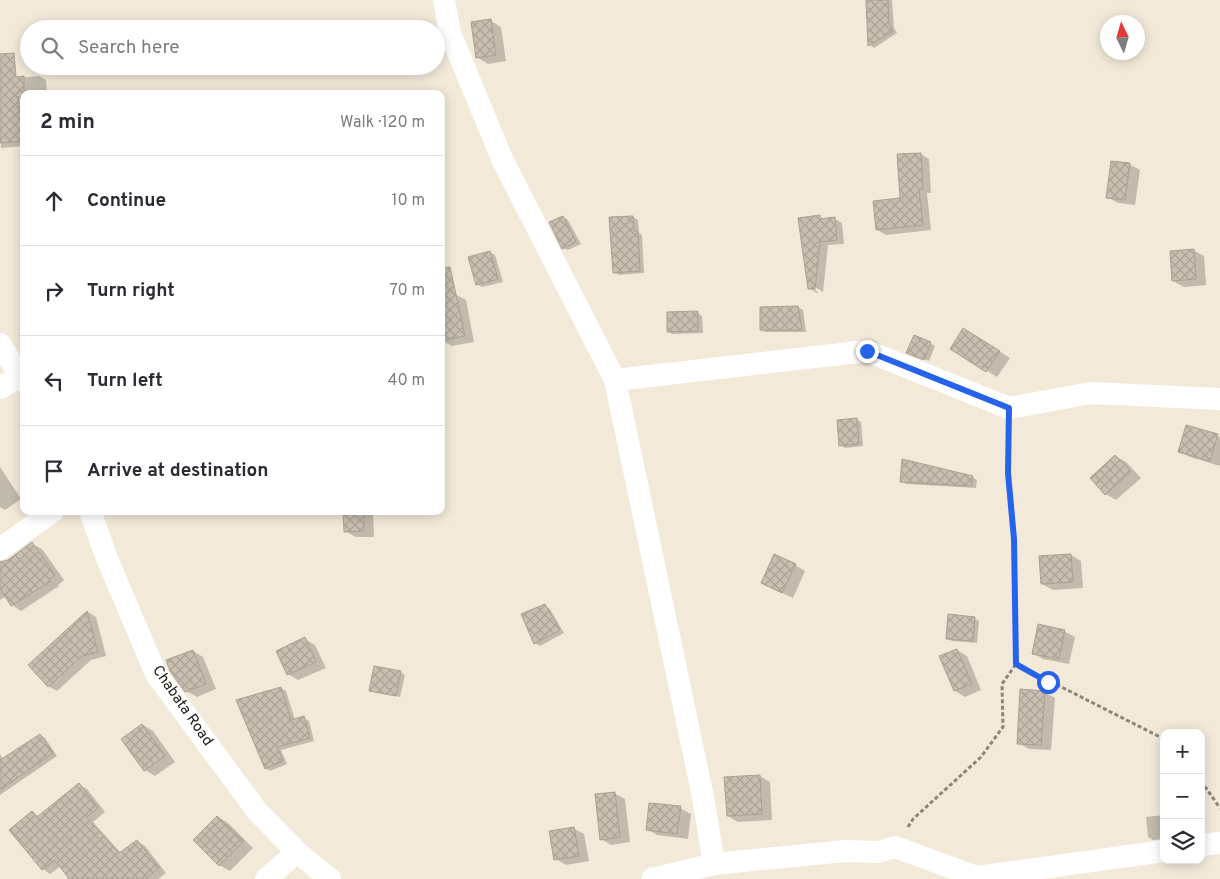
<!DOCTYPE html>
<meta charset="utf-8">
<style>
:root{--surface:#fff;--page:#f7f7f7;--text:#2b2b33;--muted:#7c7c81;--line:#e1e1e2}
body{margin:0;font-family:Overpass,sans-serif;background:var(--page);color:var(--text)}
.controls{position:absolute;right:15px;bottom:15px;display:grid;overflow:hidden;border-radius:10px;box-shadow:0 2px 12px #0003}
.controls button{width:45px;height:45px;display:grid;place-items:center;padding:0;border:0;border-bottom:1px solid var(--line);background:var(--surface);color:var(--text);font:25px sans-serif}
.compass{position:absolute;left:1100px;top:15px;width:45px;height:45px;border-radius:50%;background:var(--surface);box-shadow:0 2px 12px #0003;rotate:355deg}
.stop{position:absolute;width:15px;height:15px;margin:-11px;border:4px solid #2563eb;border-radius:50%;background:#fff}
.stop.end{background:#2563eb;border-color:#fff;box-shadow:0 1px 5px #0008}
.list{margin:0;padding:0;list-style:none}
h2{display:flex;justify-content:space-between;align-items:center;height:65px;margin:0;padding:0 20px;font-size:21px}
h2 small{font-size:16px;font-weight:400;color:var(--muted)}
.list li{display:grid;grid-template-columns:32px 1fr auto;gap:15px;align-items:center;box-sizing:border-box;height:90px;padding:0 20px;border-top:1px solid var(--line)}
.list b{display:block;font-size:19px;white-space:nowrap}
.list em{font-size:16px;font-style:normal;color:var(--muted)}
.icon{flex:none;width:28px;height:28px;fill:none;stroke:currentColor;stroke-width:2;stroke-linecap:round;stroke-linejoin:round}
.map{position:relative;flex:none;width:1220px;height:879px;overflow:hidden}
.search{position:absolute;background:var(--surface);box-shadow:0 2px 12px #0003;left:20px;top:20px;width:425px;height:55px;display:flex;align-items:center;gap:12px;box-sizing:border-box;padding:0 18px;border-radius:28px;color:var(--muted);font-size:19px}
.panel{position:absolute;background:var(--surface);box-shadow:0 2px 12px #0003;left:20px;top:90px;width:425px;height:425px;border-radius:10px}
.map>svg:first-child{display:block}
.shadow{fill:#0003}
.building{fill:url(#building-cross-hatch);stroke:#aaa192}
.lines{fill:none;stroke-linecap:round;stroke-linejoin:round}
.path{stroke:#8b857a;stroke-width:3;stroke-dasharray:4 2.5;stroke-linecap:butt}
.street{stroke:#fff;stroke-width:22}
.route{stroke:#2563eb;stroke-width:6}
.labels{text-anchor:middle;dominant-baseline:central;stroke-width:4;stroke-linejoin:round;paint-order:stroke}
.street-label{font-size:15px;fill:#1b1812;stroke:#fff}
</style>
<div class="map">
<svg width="1220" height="879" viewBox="0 0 1220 879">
<defs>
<pattern id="building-cross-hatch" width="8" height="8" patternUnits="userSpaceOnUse" patternTransform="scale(1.25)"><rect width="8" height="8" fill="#c8bfb0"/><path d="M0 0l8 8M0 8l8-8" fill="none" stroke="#aba396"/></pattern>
</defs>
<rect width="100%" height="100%" fill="#f2e9d9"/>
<path class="shadow" d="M868 0H892L894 28 897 33 874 48 870 45Z
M491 21 501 27 506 61 488 64 478 58Z
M39 76 46 80 47 94H24V146L1 148 0 101 6 79Z
M921 154 929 159 931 193H927L931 230 886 235 877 230 901 199Z
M1129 164 1140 170 1135 205 1118 203 1107 197Z
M819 216 825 220 835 219 842 223 844 244 828 245 823 292 815 287V290L819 293H817L809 288Z
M563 217 568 220 581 244 568 250 563 248Z
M633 217 638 220 639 233 642 235 644 273 619 275 614 272Z
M1193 250 1204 256 1206 285 1184 287 1173 281Z
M490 252 495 255 503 282 482 287 477 284Z
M455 294 466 300 474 342 452 346 441 340Z
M798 307 803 310 806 332H766L761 330Z
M697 313 702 316 703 333 673 334 668 332Z
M974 336 1010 358 997 377 952 349Z
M930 343 935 346 929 361 913 355Z
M856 419 861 422 863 446 845 448 840 445Z
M1217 436 1220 437V466L1190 457 1180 451Z
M1115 456 1126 462 1141 478 1116 500 1106 494 1091 478Z
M0 467 21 499 5 510 0 507Z
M972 477 977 480 976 488 906 484 901 481Z
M345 511H373L374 537H356L345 531Z
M32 544 42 549 64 580 58 585 59 586 21 611 12 605 6 596 0 600V563L8 561Z
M1071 555 1081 561 1083 588 1053 590 1042 584Z
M795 565 805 571 793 598 773 589Z
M545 606 550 609 564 633 540 646 535 643Z
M88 612 96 617 106 656 91 660 57 691 48 686 30 665Z
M974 618 979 621 977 643 952 641 947 638Z
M1064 631 1075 637 1069 664 1043 659 1033 653Z
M305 639 315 645 326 668 298 680 288 674Z
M957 650 967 656 981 690 965 697 955 691Z
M193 651 203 657 216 689 197 697 186 691Z
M400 672 405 675 400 697 371 690Z
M281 688 286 691 295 720 304 718 309 721 314 741 281 750 287 764 270 771 266 768Z
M1044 692 1055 698 1051 750 1029 749 1018 743Z
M143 725 153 731 175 762 155 776 145 770Z
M40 735 45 738 57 756 0 795V754L3 759Z
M760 776 770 782 772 820 738 822 728 816Z
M79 785 87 789 105 812 93 822 121 853 137 841 145 846 166 873 158 879H71L61 866 50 874 43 869 32 813 39 816Z
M614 793 625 799 630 842 611 845 601 839Z
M680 808 691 814 688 839 657 835 647 829Z
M1164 815V839L1153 840 1148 837 1146 817Z
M218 817 228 823 253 848 230 871 219 865Z
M573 828 584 834 589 861 566 865 556 859Z"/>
<path class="building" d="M866 0H888L889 24 893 31 868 46Z
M491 19 496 55 476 58 471 22Z
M14 53 16 77 24 76V96L18 97 23 141 0 143V54Z
M921 153 923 189H919L923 225 876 230 873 201 900 198 897 154Z
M1111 161 1130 163 1125 200 1106 198Z
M820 215V219L835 217 837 240 820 242 815 289H808L798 218Z
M563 216 576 242 562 249 549 222Z
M633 216 634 231H638L640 271 613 273 609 217Z
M1194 249 1196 279 1172 281 1170 251Z
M490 251 498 279 476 285 468 257Z
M450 267 465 336 441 341V268Z
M798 306 802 330H760V307Z
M698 311V331L667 332V312Z
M963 328 1000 351 986 372 950 349Z
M914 335 931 342 924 360 906 353Z
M857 418 859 444 839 446 837 420Z
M1186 425 1218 434 1210 461 1178 452Z
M1115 455 1131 471 1105 495 1090 478Z
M902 459 973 476 971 486 900 482Z
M343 511H364V531L344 532Z
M32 542 55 575 49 579 51 581 11 606 0 588V562L8 560Z
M774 554 796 564 782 593 761 583Z
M1071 554 1073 582 1041 584 1039 556Z
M545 604 560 630 534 644 521 614Z
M87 611 98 652 82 656 48 687 28 665Z
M948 614 975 617 973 641 946 639Z
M1038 624 1065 630 1059 659 1032 654Z
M305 637 316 662 287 675 276 651Z
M957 649 972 684 954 691 939 656Z
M193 650 206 684 185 692 170 671 166 660Z
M374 666 401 671 396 696 369 691Z
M281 687 291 720 304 716 310 738 277 747 283 761 265 769 236 700Z
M1020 689 1045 691 1041 745 1017 744Z
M142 724 165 756 144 771 121 739Z
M40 734 53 753 0 790V760Z
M760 775 762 814 727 816 724 777Z
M79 783 98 808 86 817 119 853 137 840 159 868 145 879H69L55 860 42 870 9 830 32 811 37 817Z
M615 792 620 837 600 840 595 794Z
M649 803 681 806 677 834 646 830Z
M217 816 244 841 219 866 193 840Z
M574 827 579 856 554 860 549 831Z"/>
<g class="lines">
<path class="path" d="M1016 664 1164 739
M1201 781 1220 808
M908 827 913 819 981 757 1003 727 1002 684 1016 664 1014 539 1008 473 1009 429"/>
<path class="street" d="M444 0 450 33 503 161 615 380 703 797 714 864
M0 344 24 382
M615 380 867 351 1009 408 1091 393 1220 399
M0 388 20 376
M90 511 106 556 156 674 257 811 297 852
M0 549 53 511
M1201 845 1220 843
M266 879 297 852 330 879
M652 879 714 864 845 851 878 852 895 847 977 877 1164 851"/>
</g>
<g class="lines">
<path class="route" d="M867 351 1009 408 1008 473 1014 539 1016 664 1048 682"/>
</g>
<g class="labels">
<g class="street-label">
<text transform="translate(182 706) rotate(55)">Chabata Road</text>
</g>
</g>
</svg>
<div class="controls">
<button>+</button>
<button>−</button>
<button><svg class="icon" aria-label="layers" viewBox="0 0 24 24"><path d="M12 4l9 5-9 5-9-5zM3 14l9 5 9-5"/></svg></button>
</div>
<svg class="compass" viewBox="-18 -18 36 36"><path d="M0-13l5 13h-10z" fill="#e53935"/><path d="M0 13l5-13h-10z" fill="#7c7c81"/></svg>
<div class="stop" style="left:1048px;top:682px"></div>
<div class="stop end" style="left:867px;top:351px"></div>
<div class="search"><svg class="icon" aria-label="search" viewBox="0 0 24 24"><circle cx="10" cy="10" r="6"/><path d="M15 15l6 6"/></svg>Search here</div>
<section class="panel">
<h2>2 min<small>Walk · 120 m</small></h2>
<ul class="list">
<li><svg class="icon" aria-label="ahead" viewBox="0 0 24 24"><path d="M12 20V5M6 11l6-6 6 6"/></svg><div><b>Continue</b></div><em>10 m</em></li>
<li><svg class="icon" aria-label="right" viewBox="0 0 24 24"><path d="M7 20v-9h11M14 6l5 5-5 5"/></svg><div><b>Turn right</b></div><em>70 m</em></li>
<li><svg class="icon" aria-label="left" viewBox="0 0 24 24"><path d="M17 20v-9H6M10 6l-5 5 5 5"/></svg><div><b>Turn left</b></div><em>40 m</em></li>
<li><svg class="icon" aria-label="arrive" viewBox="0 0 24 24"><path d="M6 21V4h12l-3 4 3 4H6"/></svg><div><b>Arrive at destination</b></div></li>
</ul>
</section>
</div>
